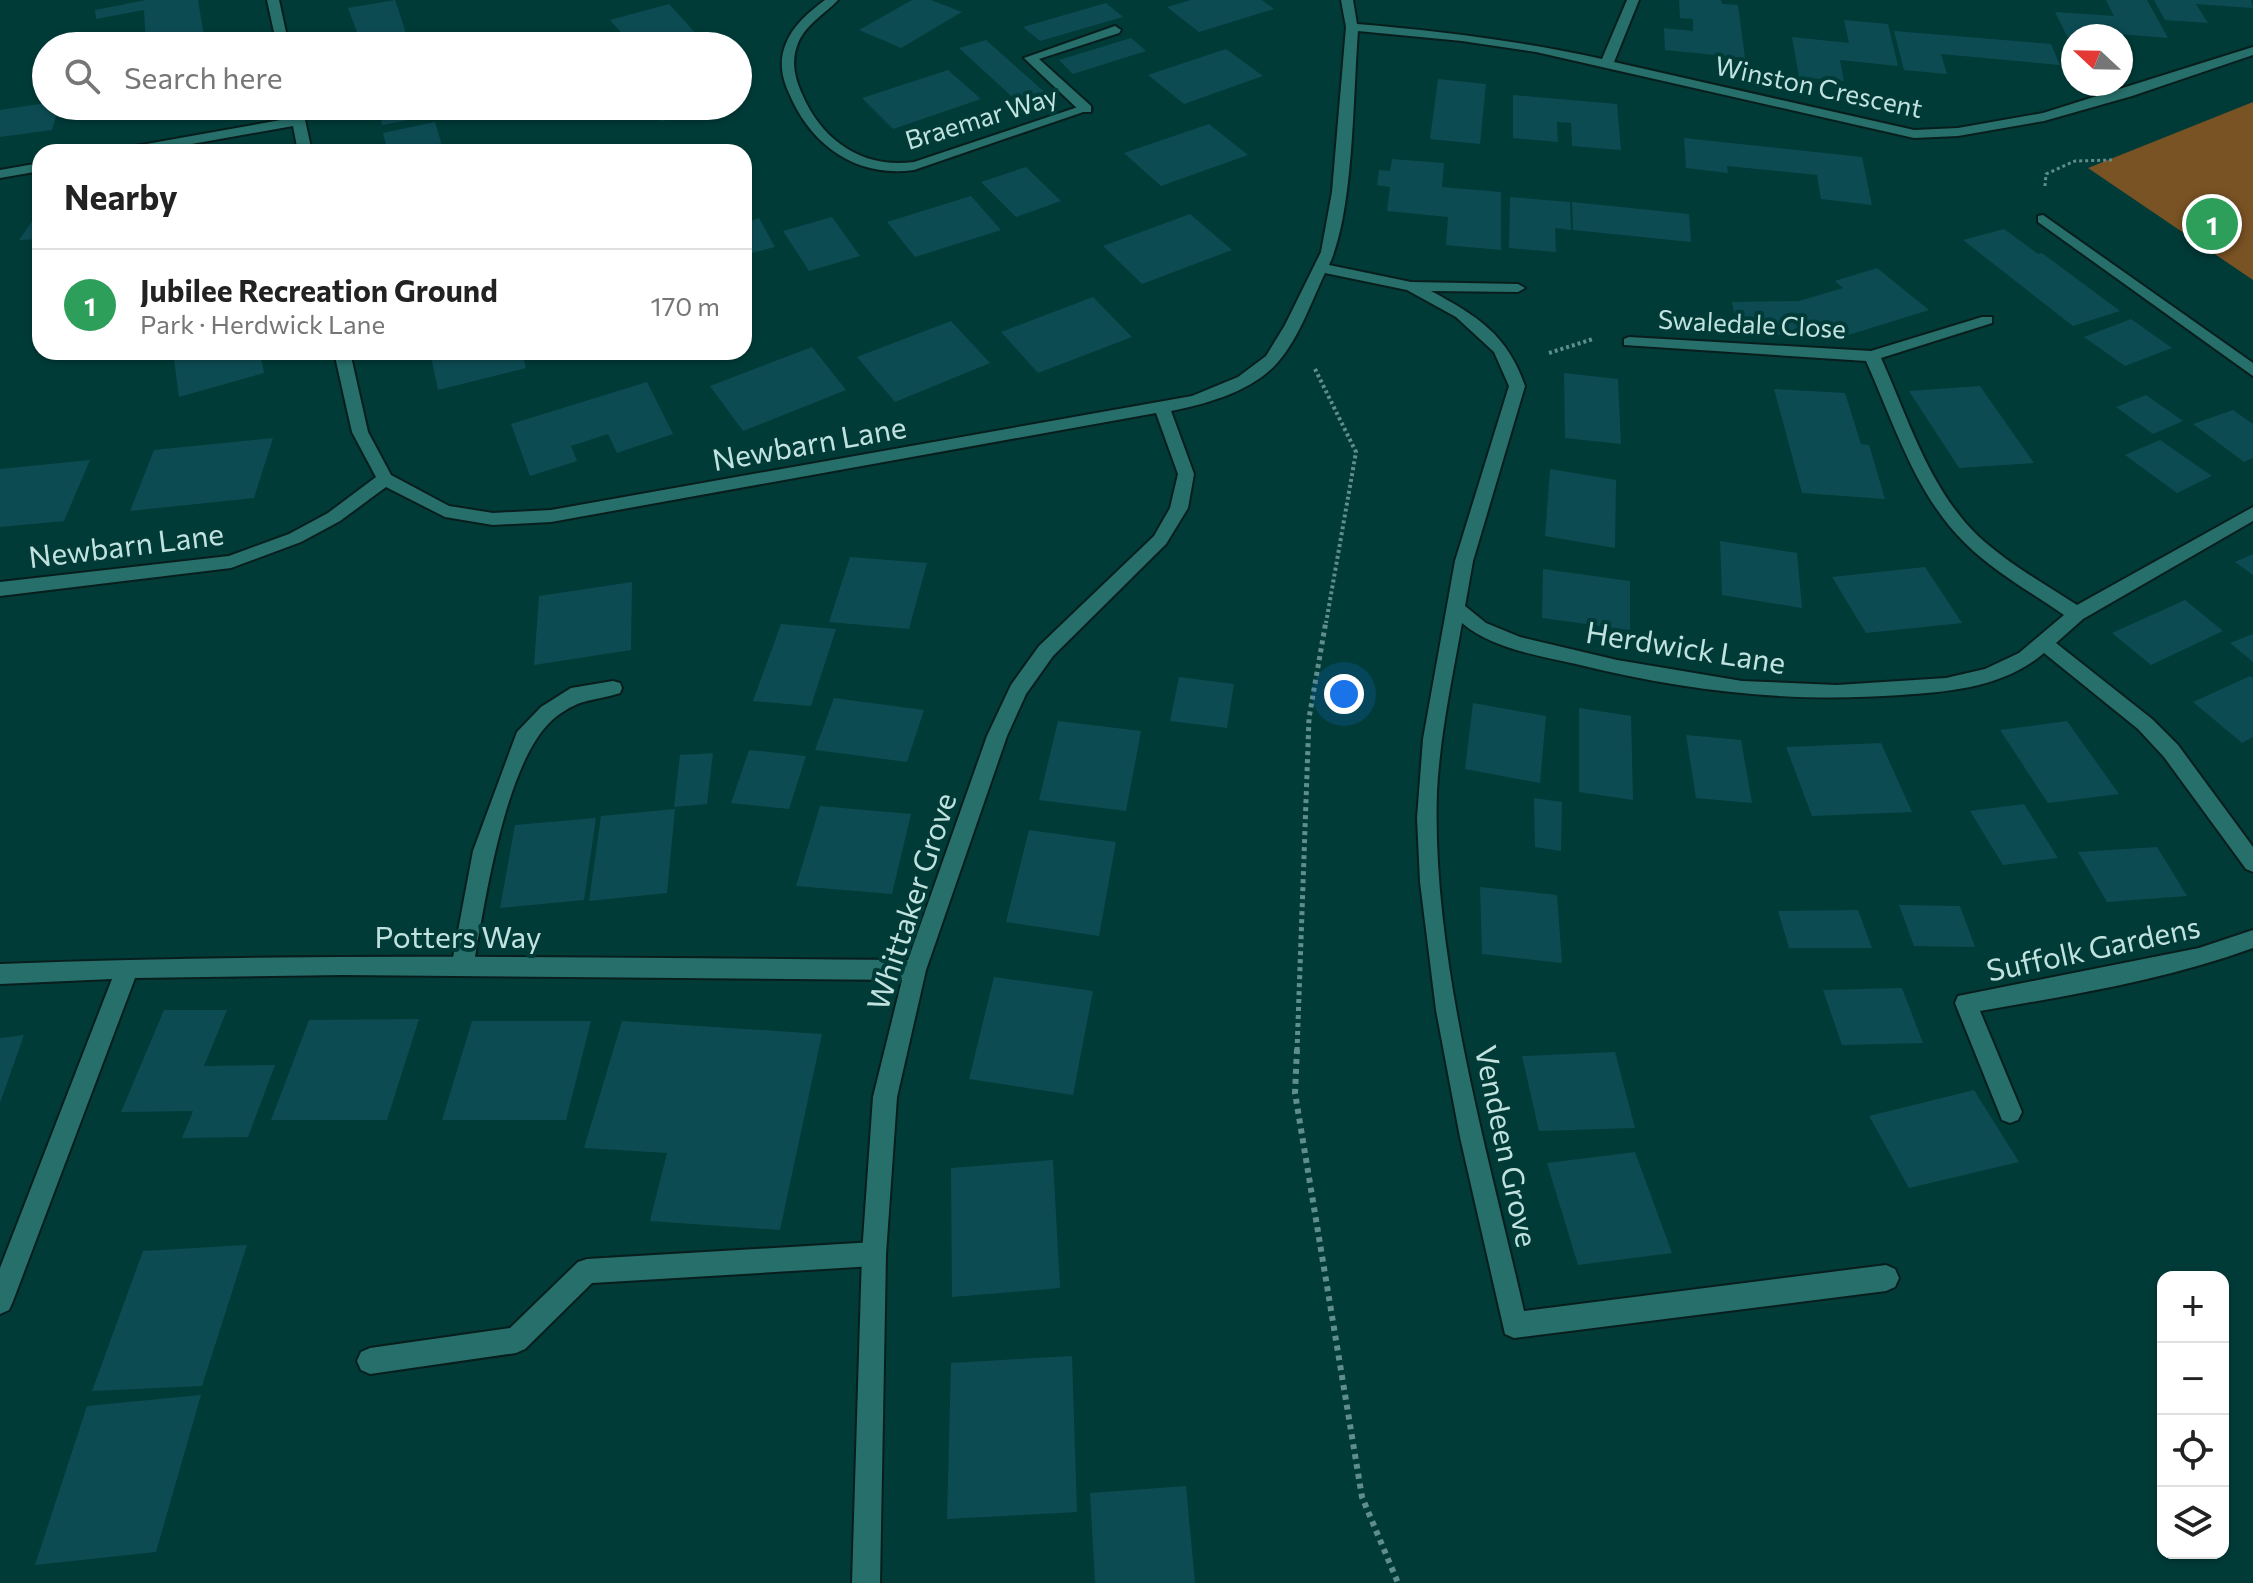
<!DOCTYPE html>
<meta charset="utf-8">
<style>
:root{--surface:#fff;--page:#f6f6f6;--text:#222;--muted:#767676;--line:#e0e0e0;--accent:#2563eb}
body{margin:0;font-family:Commissioner,sans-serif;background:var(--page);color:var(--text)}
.controls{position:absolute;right:24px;bottom:24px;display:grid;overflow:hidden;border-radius:16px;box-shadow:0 2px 6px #0004}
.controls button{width:72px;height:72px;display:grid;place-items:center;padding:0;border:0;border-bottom:2px solid var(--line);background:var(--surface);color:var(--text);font:40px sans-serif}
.compass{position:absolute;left:2061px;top:24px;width:72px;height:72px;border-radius:50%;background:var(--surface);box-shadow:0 2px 6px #0004;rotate:292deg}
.you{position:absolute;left:1344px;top:694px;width:28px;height:28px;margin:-20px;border:6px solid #fff;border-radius:50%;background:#1a73e8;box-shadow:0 0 0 12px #1a73e833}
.badge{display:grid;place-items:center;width:52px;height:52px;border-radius:50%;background:var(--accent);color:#fff;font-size:26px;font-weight:700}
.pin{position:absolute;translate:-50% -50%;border:4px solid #fff;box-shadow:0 2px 8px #0006}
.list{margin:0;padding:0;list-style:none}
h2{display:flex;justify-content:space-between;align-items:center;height:104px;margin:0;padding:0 32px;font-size:34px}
h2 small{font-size:26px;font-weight:400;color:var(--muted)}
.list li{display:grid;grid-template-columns:52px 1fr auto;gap:24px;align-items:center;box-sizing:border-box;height:112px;padding:0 32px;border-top:2px solid var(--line)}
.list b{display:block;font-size:30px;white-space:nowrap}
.list p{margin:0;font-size:26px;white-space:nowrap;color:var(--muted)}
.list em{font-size:26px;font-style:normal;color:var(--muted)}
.icon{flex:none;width:44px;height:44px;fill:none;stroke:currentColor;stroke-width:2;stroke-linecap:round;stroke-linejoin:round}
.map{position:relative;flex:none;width:2253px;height:1583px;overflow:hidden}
.search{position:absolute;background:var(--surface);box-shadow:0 2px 6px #0004;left:32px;top:32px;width:720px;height:88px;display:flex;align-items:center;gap:20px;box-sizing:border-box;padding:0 28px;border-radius:44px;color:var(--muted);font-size:30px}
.panel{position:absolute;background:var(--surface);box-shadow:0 2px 6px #0004;left:32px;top:144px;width:720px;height:216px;border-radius:24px}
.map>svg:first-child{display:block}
.green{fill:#7a5324}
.building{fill:#0d4b53}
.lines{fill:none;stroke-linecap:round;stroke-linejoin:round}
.service-casing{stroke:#081e1d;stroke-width:4}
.minor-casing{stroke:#081e1d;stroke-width:4}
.path-far3{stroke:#608e8b;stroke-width:3;stroke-dasharray:3 3;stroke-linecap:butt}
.path-far2{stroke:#608e8b;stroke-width:4;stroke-dasharray:3 3;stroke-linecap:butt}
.path-far1{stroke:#608e8b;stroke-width:5;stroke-dasharray:4 4;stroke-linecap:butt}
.path{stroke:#608e8b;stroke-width:6;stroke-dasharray:5 5;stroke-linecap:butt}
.service{fill:#276f6a;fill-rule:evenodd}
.minor{fill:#276f6a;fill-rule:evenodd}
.labels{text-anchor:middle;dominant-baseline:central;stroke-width:8;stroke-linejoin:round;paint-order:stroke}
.far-street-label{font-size:26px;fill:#c1e2df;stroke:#003b38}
.street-label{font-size:30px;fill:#c1e2df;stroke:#003b38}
</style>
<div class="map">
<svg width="2253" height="1583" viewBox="0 0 2253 1583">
<rect width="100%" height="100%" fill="#003b38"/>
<path class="green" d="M2253 102V280L2088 168Z"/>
<path class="building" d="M146 0H198L205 42 186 46H166V44L146 46 144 10 96 19 95 10Z
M395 0 409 42 389 46H362L348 8Z
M912 0H931L962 12 901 48 859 30Z
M1191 0H1262L1274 9 1199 32 1167 7Z
M1679 0H1721L1722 4 1738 5 1745 58 1665 50 1664 28 1693 31V19L1680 18Z
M2106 0H2147L2168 38 2107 33 2108 36H2073V48L2055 12 2114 16Z
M2154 0H2251L2253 8 2196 4 2208 23 2165 20Z
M1106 3 1123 17 1040 41 1023 27Z
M669 4 703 41 688 46H633L610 20Z
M1844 20 1888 24 1898 66 1840 60 1844 81 1799 77 1792 37 1849 43Z
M1894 31 2051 44 2060 65 1941 54 1947 74 1904 70Z
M1131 38 1146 51 1073 74 1059 60Z
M986 40 1049 96 1021 105 959 48Z
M1226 49 1263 76 1184 104 1148 75Z
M948 70 981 99 893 129 862 98Z
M1438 79 1486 84 1480 144 1430 139Z
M1513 95 1617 104 1621 150 1572 146 1571 123 1557 122 1558 142 1513 138Z
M46 103V106H59L52 130 0 137V110Z
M387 106H474V107L382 125 379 107Z
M658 106H726L727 112 660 121Z
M435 122 443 149 388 152 383 133Z
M1209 124 1248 155 1161 186 1124 153Z
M1684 138 1862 157 1872 205 1821 199 1817 175 1727 166 1728 173 1686 168Z
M481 144 485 152H451V151Z
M1392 159 1444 163 1442 187 1501 192V250L1446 245 1448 217 1387 211 1390 187 1377 185 1379 170 1390 171Z
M1026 167 1061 201 1016 217 981 182Z
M971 196 1001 230 915 257 887 222Z
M1510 197 1570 202 1571 230 1555 228 1556 252 1509 248Z
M1572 202 1689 214 1691 242 1573 230Z
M40 210V239L19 240Z
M1190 214 1232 250 1142 284 1103 246Z
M832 217 860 256 809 271 783 231Z
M759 218 775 247 744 255V223Z
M2004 229 2038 254 2042 253 2120 311 2073 326 1963 240Z
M1877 268 1929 310 1842 337 1738 333 1732 302 1799 301 1843 288 1835 281Z
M1093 297 1132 337 1038 373 1001 332Z
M2131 319 2148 331 2172 348 2125 366 2084 337Z
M951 321 990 363 895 402 857 357Z
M812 347 846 390 743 431 710 386Z
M173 352H260L264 373 179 397Z
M430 352H522L526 368 438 390Z
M1564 373 1618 379 1621 444 1565 438Z
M647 382 673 434 617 453 608 434 571 446 577 461 530 476 511 424Z
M1980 386 2034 463 1959 468 1909 391Z
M1774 389 1845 393 1861 444 1869 445 1885 499 1802 493Z
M2146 395 2183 421 2153 434 2116 407Z
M2233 410 2253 424V458L2244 462 2193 424Z
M273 438 254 498 130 511 154 450Z
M2160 440 2212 476 2177 493 2125 455Z
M90 460 64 521 0 527V469Z
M1550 469 1616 480 1615 548 1545 536Z
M1720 541 1797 553 1802 608 1722 595Z
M2253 554V575L2235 562Z
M850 557 927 563 909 629 829 622Z
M1925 567 1962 623 1866 633 1832 577Z
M1543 569 1630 581V630L1542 618Z
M632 582 631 650 534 665 539 596Z
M2185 600 2223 631 2151 665 2112 633Z
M781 624 836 629 811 706 753 701Z
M2253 634V662L2230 643Z
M2250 676 2253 678V737L2242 743 2193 702Z
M1179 677 1234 684 1227 728 1170 721Z
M834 698 924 710 907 762 815 750Z
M1473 703 1546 716 1540 783 1465 769Z
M1579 708 1631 716 1633 800 1579 792Z
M1058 721 1141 731 1126 811 1039 800Z
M2067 721 2119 794 2048 803 2000 730Z
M1686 735 1741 740 1752 803 1696 798Z
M1881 743 1912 812 1812 816 1786 747Z
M749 750 806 756 789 809 731 803Z
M713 753 707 804 674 807 680 755Z
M1534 798 1562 802 1561 851 1535 847Z
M2024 804 2058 858 2003 865 1970 811Z
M820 806 911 814 892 894 796 886Z
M675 809 667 893 589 901 601 816Z
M596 818 584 900 500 908 515 825Z
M1029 830 1116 842 1099 936 1006 922Z
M2157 847 2187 896 2107 902 2078 852Z
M1480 887 1557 895 1562 963 1482 954Z
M1899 905 1960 906 1975 947 1914 946Z
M1858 910 1872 948H1789L1778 911Z
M994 977 1093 991 1073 1095 969 1079Z
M1902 988 1923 1043 1842 1045 1823 990Z
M164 1010H227L204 1066 275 1065 248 1137 182 1138 193 1111 121 1112Z
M419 1019 387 1120H271L309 1020Z
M472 1021H591L566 1120H442Z
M622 1021 822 1034 780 1230 650 1221 667 1153 584 1148Z
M24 1035 0 1103V1038Z
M1615 1052 1635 1128 1539 1131 1522 1056Z
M1974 1090 2019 1162 1909 1188 1869 1116Z
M1635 1152 1672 1253 1578 1265 1547 1163Z
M1053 1160 1060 1288 952 1297 951 1168Z
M247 1245 202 1386 92 1391 143 1251Z
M1072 1356 1077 1512 947 1519 951 1363Z
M201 1395 156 1552 35 1565 87 1406Z
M1186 1486 1195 1583H1095L1090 1493Z"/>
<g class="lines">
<g class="service-casing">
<path id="service" d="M1115 26 1121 30 1119 33 1039 59 1091 106V112H1081L1024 58Z
M613 681 620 683 622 688 620 693C592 702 583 697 557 716 506 754 485 901 474 963L471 970 463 973 455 970 452 963 473 851 517 732 541 707 571 688Z
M874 1242 883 1245 886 1254 883 1263 874 1266 592 1283 525 1349 516 1353 370 1374 361 1370 357 1361 361 1352 370 1348 510 1328 578 1262 587 1259Z"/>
</g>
<g class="minor-casing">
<path id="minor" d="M267 0H279L289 46H277Z
M825 0H838C824 15 804 25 797 46 791 62 795 79 802 94 822 141 863 169 914 162L1081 106 1092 109 914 170C857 178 811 146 789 93 782 78 779 62 785 46 792 26 809 12 825 0Z
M1341 0H1353L1357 24C1440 31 1521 41 1602 59L1627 0H1639L1614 62 1914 130 1958 128 2043 113 2253 47V55L2132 96 2044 121 1958 136 1914 138 1536 52 1462 41 1358 31C1353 94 1354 212 1329 265L1411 282 1518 284 1525 288 1518 292 1431 291C1477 316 1507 334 1525 386L1473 561 1465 606 1486 623 1520 637 1617 660 1742 681 1837 685 1946 678 1985 669 2019 653 2064 615C2031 592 1994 572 1965 543 1915 494 1894 423 1866 361L1624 345V339L1629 337 1871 351 1982 317H1992V323L1881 358C1908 418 1929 488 1977 535 2007 563 2043 583 2077 605L2253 507V521L2083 619 2056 643 2152 719 2178 745 2253 847V872L2246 869 2164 757 2138 729 2044 653C2005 687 1950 692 1901 695 1787 703 1686 691 1576 664 1537 655 1493 649 1462 623 1452 679 1440 735 1437 791 1431 957 1487 1149 1524 1311L1886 1265 1895 1269 1899 1278 1895 1287 1886 1291 1514 1338 1505 1334 1460 1137 1436 1010 1420 882 1417 818 1423 739 1455 561 1509 386 1494 352 1456 317 1407 290 1325 273C1311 302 1299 338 1278 362 1253 391 1207 404 1171 411L1194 474 1188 508 1166 544 1053 656 1026 694 1007 736 926 970 897 1097 886 1254 880 1583H852L862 1254 873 1097 902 980 343 975 135 978 13 1301 9 1310 0 1314V1268L112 979 0 984V964C302 952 605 958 908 960L987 736 1011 685 1039 646 1154 536 1170 508 1178 474 1156 413 551 522 493 525 445 517 386 487 340 521 301 542 231 568 0 596V582L229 556 289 534 328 513 376 477 352 432 334 352H350L368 432 391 475 449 506 493 513 551 510 1192 396 1238 377 1266 356 1285 325 1321 252 1332 192 1346 27Z
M290 106H302L312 152H298L293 126 147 152H117L124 148 292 118Z
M40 163V171L0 178V170Z
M2043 215 2253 363V376L2038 222V216Z
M2253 930V948C2165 980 2072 995 1980 1011L2022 1112 2018 1120 2010 1123 2002 1120 1955 1003 1958 996 2199 948Z"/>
</g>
<path class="path-far3" d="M2045 186 2046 174 2075 161 2112 160"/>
<path class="path-far2" d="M1549 353 1593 339
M1315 369 1356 452 1326 623"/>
<path class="path-far1" d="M1297 1051 1309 718 1326 621"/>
<path class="path" d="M1297 1049 1295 1093 1362 1497 1398 1583"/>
<use href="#service" class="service"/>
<use href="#minor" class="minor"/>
</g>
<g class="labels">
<g class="far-street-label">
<text transform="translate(1819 86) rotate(12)">Winston Crescent</text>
<text transform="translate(981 117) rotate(-17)">Braemar Way</text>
<text transform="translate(1752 323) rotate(3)">Swaledale Close</text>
</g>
<g class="street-label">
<text transform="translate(809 442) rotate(-10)">Newbarn Lane</text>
<text transform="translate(126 544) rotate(-7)">Newbarn Lane</text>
<text transform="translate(1686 646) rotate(9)">Herdwick Lane</text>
<text transform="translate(910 901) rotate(-72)">Whittaker Grove</text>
<text x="458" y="935">Potters Way</text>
<text transform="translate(2093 947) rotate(-12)">Suffolk Gardens</text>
<text transform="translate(1508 1146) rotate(78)">Vendeen Grove</text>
</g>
</g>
</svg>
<div class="controls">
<button>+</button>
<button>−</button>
<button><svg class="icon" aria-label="locate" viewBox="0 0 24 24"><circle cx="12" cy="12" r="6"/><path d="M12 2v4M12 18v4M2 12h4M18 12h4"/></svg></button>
<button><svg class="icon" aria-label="layers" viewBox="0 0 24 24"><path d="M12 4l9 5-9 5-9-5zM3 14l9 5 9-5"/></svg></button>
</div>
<svg class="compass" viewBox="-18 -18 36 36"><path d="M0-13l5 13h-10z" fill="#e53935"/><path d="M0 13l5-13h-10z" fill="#767676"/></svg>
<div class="you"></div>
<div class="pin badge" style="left:2212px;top:224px;background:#2e9e5b">1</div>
<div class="search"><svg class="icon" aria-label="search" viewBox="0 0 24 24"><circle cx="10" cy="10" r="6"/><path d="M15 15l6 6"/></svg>Search here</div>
<section class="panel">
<h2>Nearby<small></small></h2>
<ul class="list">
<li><span class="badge" style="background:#2e9e5b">1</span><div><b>Jubilee Recreation Ground</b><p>Park · Herdwick Lane</p></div><em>170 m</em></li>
</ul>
</section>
</div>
